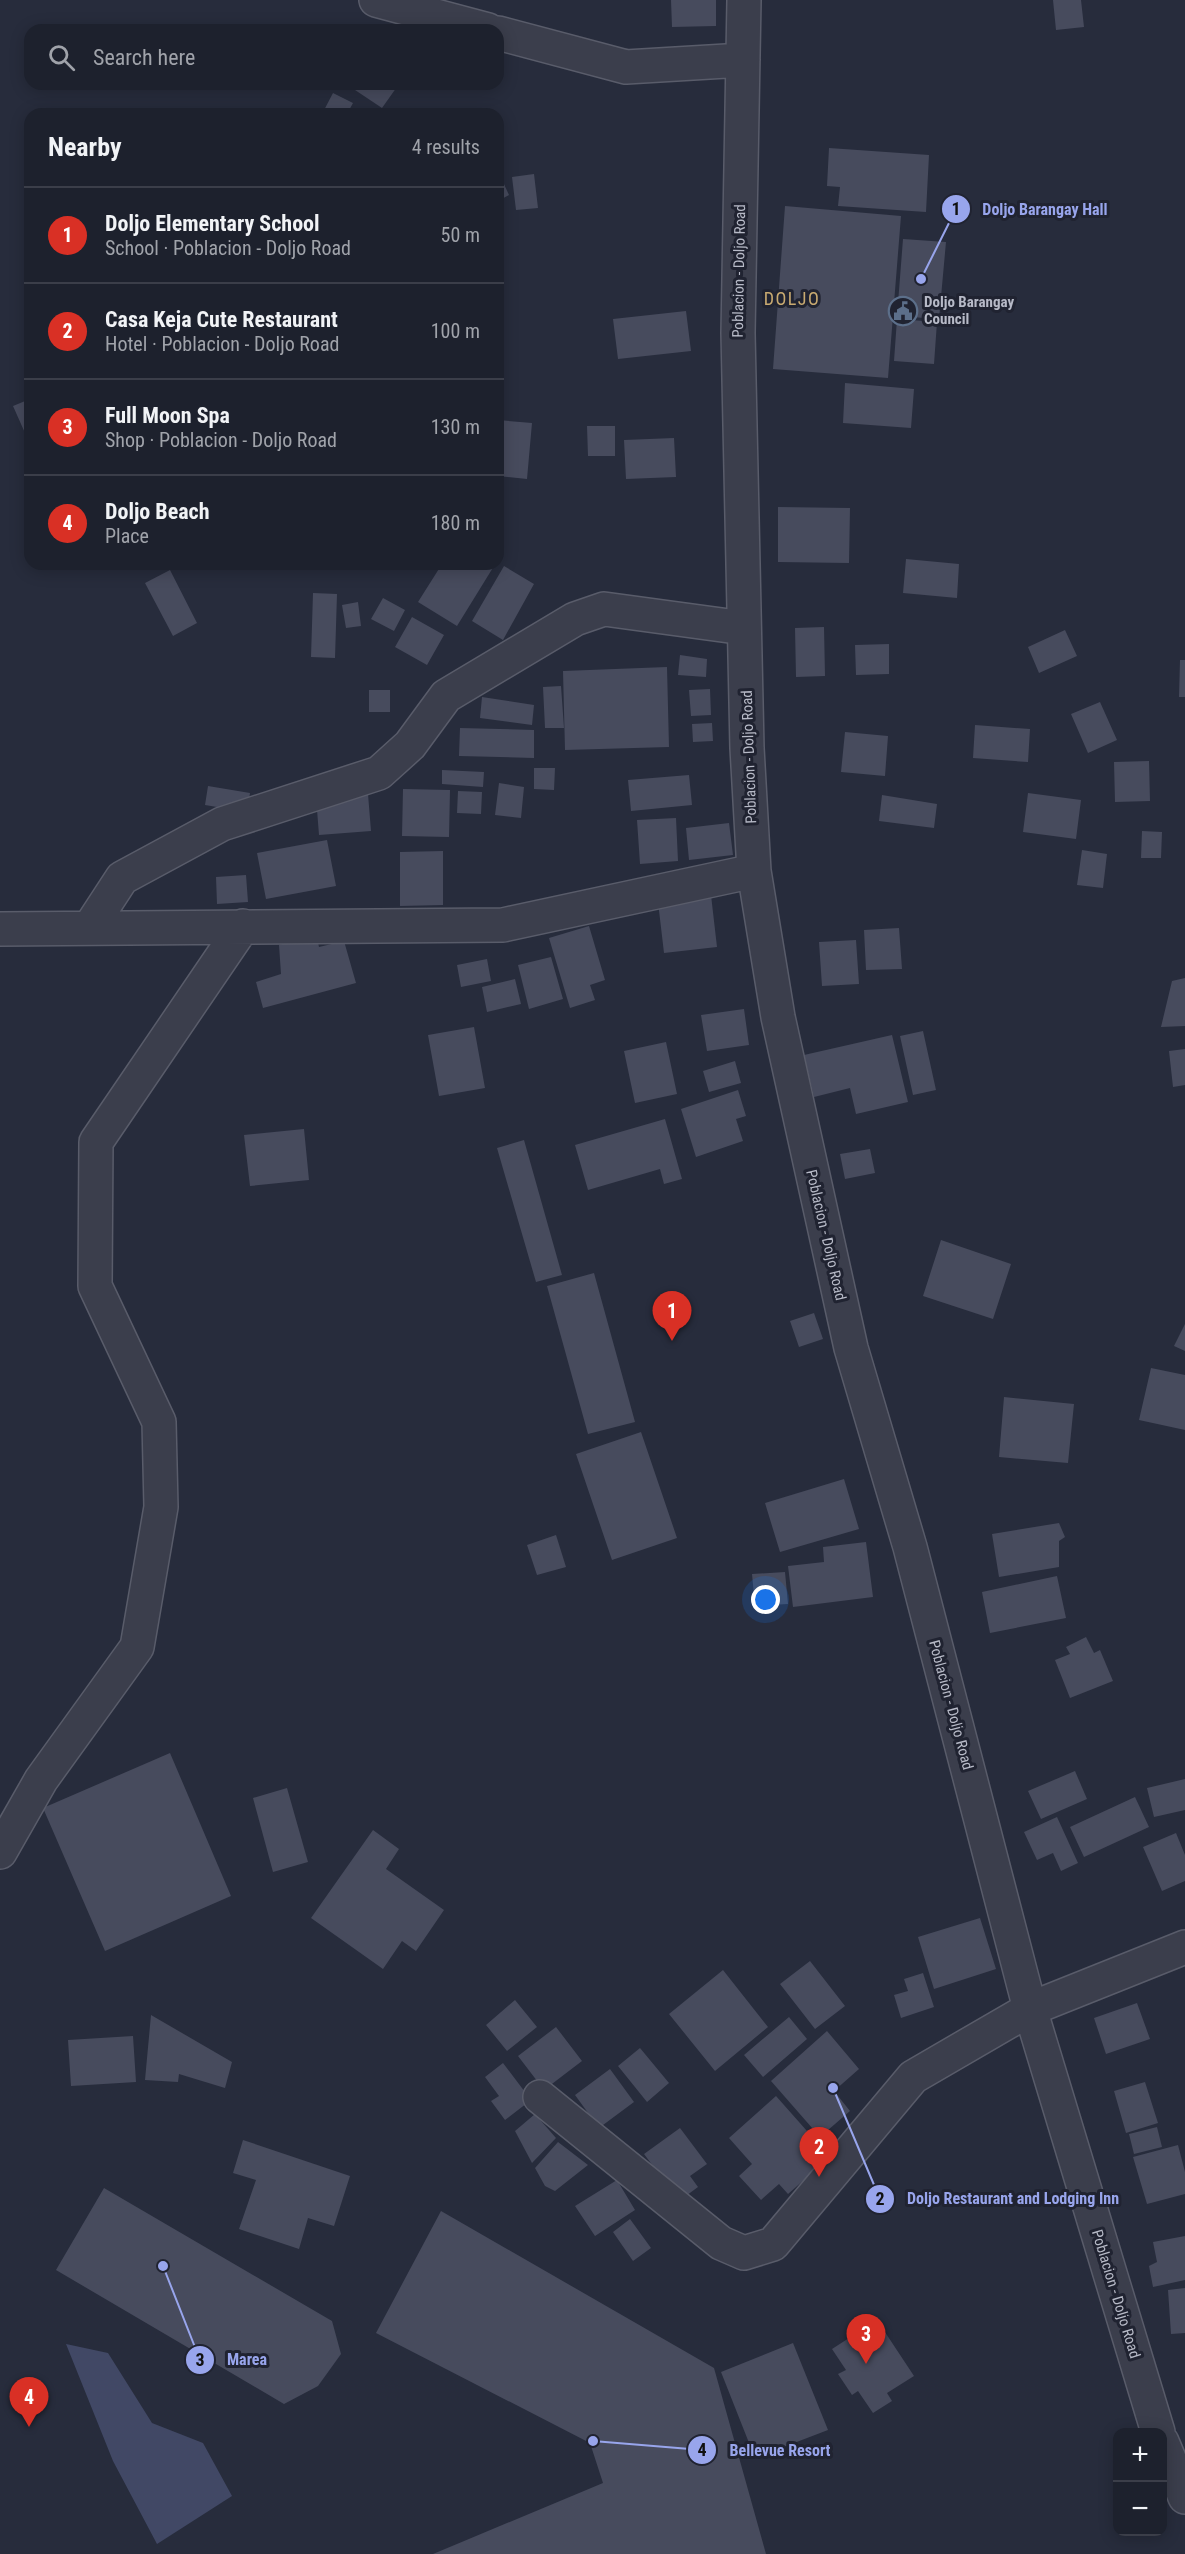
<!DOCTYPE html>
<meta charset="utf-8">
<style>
:root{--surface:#1d212d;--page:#252935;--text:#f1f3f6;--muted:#a0a3aa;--line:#3b3e49;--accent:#d93025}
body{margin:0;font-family:"Roboto Condensed",sans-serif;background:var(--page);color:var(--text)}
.controls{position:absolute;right:18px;bottom:18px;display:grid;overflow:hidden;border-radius:12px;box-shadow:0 3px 15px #0003}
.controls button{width:54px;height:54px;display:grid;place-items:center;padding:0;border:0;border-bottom:2px solid var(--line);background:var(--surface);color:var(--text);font:30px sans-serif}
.you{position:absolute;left:766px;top:1600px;width:21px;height:21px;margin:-15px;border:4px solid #fff;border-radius:50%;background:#1a73e8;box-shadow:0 0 0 9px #1a73e833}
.badge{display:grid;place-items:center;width:39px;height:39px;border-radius:50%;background:var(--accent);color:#fff;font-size:20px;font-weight:700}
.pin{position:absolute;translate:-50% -50px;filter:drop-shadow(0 2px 3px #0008)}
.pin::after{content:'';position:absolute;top:32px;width:21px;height:18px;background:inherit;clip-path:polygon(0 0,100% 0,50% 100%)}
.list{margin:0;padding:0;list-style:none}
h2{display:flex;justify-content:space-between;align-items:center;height:78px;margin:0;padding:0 24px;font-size:26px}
h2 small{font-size:20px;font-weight:400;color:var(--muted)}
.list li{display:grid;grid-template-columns:39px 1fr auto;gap:18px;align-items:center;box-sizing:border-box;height:96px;padding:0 24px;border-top:2px solid var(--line)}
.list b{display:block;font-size:22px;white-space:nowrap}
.list p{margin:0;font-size:20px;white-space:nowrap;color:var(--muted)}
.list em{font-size:20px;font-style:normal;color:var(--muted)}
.icon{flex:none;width:33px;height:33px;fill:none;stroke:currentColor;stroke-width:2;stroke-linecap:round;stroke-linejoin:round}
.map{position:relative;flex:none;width:1185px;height:2554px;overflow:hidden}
.search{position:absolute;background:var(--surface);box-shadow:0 3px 15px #0003;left:24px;top:24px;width:480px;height:66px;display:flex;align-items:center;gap:15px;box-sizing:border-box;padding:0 21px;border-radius:18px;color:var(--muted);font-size:22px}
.panel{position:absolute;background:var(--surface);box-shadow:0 3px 15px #0003;left:24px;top:108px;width:480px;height:462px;border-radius:18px}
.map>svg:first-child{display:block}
.water{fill:#414865}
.building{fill:#474b5d}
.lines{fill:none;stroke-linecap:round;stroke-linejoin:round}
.minor-casing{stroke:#595c6a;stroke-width:36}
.minor{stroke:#3b3e4c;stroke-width:33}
.labels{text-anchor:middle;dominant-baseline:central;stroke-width:6;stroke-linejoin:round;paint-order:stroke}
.street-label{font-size:15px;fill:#b7bac7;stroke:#202331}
.poi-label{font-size:15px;font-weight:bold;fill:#b7bac7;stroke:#202331;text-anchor:start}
.quarter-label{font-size:18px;letter-spacing:1.5px;fill:#c8aa71;stroke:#202331}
.leader{fill:none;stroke:#98a5ec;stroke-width:2}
.callout-dot{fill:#98a5ec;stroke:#202331;stroke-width:2}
.mark-label{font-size:18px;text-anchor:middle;font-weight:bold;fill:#111}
.callout-label{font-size:16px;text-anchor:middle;font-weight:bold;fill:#98a5ec;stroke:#202331;stroke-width:6;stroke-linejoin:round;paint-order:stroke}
</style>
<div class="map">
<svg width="1185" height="2554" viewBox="0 0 1185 2554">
<rect width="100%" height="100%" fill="#272c3c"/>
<path class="water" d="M66 2344 108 2353 152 2423 203 2443 232 2496 157 2544 113 2461Z"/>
<path class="building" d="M671 0H716V26L672 27Z
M1053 0H1081L1084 27 1056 30Z
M346 84H399L382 108Z
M333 93 353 103 347 114H322Z
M829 148 929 155 926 212 838 206 840 187 827 186Z
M498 171 509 195 498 201Z
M534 174 538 208 516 210 512 177Z
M785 206 901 216 888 378 773 369Z
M903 239 946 242 939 319 897 316Z
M686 311 691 351 618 359 613 319Z
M897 319 937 322 934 364 894 361Z
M845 383 914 389 911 428 843 423Z
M30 399V431L25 433 13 406Z
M498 420 532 423 527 479 498 476Z
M587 426H615V456H588Z
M674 438 676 477 626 479 624 440Z
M778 507 850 508 849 563 778 562Z
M906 559 959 564 957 598 903 593Z
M442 564 494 566 457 626 418 602Z
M504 566 534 584 503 640 472 621Z
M170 570 197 623 173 636 145 583Z
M313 593 337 594 335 658 311 657Z
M383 598 405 610 394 631 371 619Z
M358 602 361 626 346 628 342 605Z
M412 617 444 635 427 665 395 647Z
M824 627 825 676 796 677 795 628Z
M1065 630 1077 656 1039 673 1028 647Z
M889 644V674L856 675 855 645Z
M680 655 707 659 706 677 678 675Z
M1180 660H1185V697H1179Z
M667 667 669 747 565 750 563 671Z
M561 686 564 728H545L543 687Z
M710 689 711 715 691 716 689 690Z
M369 690H390V712H369Z
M482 697 534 705 532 725 480 718Z
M1100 702 1117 740 1088 753 1071 714Z
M712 723 713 741 693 742 692 724Z
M975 725 1030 729 1028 762 973 758Z
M460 728 534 730V758L459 756Z
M845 732 888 736 885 776 841 772Z
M1149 761 1150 801 1115 802 1114 762Z
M534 768H555L554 790 534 789Z
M442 770 484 772 483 787 442 784Z
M689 775 692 805 631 811 628 780Z
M499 783 524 787 521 818 495 815Z
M208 786 250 793 247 812 205 805Z
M403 789 450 790 449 837 402 836Z
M458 791 482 792 481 814 457 813Z
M1028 793 1081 800 1076 839 1023 832Z
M368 794 371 831 319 835 316 797Z
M882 795 937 804 934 828 879 821Z
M676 818 678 861 640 864 637 820Z
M729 823 733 855 689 860 686 828Z
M1142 831 1162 832 1161 858H1141Z
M327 840 336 886 266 899 257 853Z
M1082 850 1107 854 1103 888 1077 885Z
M443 851V905L400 906V852Z
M246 875 248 902 217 904 216 877Z
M711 895 717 947 664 953 658 902Z
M589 926 605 980 590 985 595 1000 570 1008 549 938Z
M899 928 902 969 866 970 864 930Z
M316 934 319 947 344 941 356 983 263 1008 256 982 281 974 279 945Z
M856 940 859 984 822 986 819 942Z
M551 957 563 999 529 1009 518 965Z
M487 959 491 981 461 987 457 965Z
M1185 978V1026L1161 1027 1172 981Z
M515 979 521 1004 487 1012 482 987Z
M744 1009 749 1045 707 1051 701 1015Z
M474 1027 485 1088 439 1096 428 1035Z
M923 1031 936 1090 913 1095 900 1036Z
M892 1035 908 1102 856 1114 850 1088 814 1097 804 1055Z
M666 1042 677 1094 635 1103 624 1051Z
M1185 1049V1085L1173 1087 1169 1051Z
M735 1061 741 1083 709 1092 703 1071Z
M738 1090 746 1116 736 1119 743 1141 696 1157 681 1109Z
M665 1119 682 1179 664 1184 660 1169 588 1190 575 1145Z
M304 1129 309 1180 250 1186 244 1135Z
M524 1140 562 1275 536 1282 497 1148Z
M870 1149 875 1173 845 1179 840 1154Z
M941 1240 1011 1264 993 1319 923 1296Z
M594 1273 635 1422 588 1434 547 1286Z
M814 1313 823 1339 799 1347 790 1321Z
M1185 1324V1351L1174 1346Z
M1151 1368 1185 1375V1430L1139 1420Z
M1004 1397 1074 1404 1068 1463 999 1457Z
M641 1432 677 1538 612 1560 576 1454Z
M844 1479 859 1529 780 1552 765 1503Z
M1059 1523 1065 1537 1059 1541V1567L999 1577 992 1534Z
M556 1535 566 1567 537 1575 527 1545Z
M866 1542 873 1597 793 1607 788 1566 824 1562 823 1547Z
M785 1572 788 1604 755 1606 752 1574Z
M1057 1576 1066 1618 990 1633 982 1592Z
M1086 1637 1094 1653 1100 1650 1113 1681 1070 1698 1055 1660 1070 1654 1066 1647Z
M170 1753 231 1896 105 1951 43 1808Z
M1075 1771 1087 1799 1041 1819 1028 1791Z
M1185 1779V1810L1154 1817 1147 1788Z
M287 1788 308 1862 273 1872 253 1798Z
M1135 1797 1149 1827 1084 1857 1070 1827Z
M1057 1817 1078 1863 1061 1871 1053 1853 1037 1860 1024 1832Z
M373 1830 399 1849 386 1869 444 1910 416 1951 402 1941 383 1969 311 1918Z
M1176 1833 1185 1855V1881L1162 1891 1143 1847Z
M980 1918 996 1969 934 1989 918 1937Z
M810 1961 845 2006 815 2029 780 1984Z
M723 1970 768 2027 715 2071 669 2014Z
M923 1973 934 2007 901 2018 894 1995 908 1991 904 1979Z
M515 2000 537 2027 507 2051 486 2025Z
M1137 2003 1150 2039 1106 2054 1094 2018Z
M151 2015 232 2062 225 2088 179 2074 178 2082 145 2080Z
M789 2017 807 2039 763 2077 744 2055Z
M556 2027 582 2061 544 2090 518 2056Z
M827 2031 859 2069 834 2091 850 2111 820 2137 771 2081Z
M133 2036 136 2082 71 2086 68 2040Z
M640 2048 669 2083 647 2102 618 2066Z
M503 2063 531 2100 505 2120 491 2101 499 2096 485 2077Z
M610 2069 634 2102 599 2128 575 2095Z
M1145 2082 1158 2123 1126 2133 1114 2091Z
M776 2096 830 2157 788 2194 779 2184 761 2200 739 2176 752 2164 729 2138Z
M535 2114 556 2138 532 2163 515 2131Z
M1157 2127 1162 2147 1134 2154 1129 2134Z
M680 2128 707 2164 690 2176 698 2187 679 2201 644 2154Z
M243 2140 350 2176 334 2226 308 2218 299 2249 239 2229 256 2180 233 2173Z
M558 2142 588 2165 555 2191 545 2186 535 2168Z
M1178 2145 1185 2172V2194L1147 2204 1133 2157Z
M617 2180 635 2210 595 2236 575 2206Z
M104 2188 332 2321 341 2354 318 2386 284 2404 56 2270Z
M441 2211 714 2368 766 2554H433L603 2483 590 2443 376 2333Z
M630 2219 651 2248 633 2261 613 2232Z
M1185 2236V2280L1153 2287 1149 2266 1157 2262 1153 2242Z
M1185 2288V2333L1171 2334 1168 2290Z
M877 2320 914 2376 887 2393 892 2401 873 2413 858 2391 852 2395 838 2374 846 2370 832 2349Z
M793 2343 828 2430 755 2458 721 2372Z"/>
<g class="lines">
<g class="minor-casing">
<path id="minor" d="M376 0 488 30
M744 0 738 333 747 748 754 871 778 1017 851 1348 910 1547 1030 2009 1158 2432
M498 33 626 67 743 60
M90 927 122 878 222 824 379 773 410 745 446 696 575 619 604 609 744 628
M0 929 503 925 754 871
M0 1852 41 1780 137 1647 161 1507 159 1422 95 1286 96 1142 243 926
M540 2097 721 2243 744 2253 773 2244 913 2077 1030 2009 1185 1947
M1162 2442 1185 2497"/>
</g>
<use href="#minor" class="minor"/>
</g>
<defs>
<g id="civic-ring" transform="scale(1.5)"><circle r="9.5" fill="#202331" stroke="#5c6f8a" stroke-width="1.5"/><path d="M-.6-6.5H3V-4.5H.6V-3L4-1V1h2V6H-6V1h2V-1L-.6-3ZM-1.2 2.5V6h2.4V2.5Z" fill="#5c6f8a"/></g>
</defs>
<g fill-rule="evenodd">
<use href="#civic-ring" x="903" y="311"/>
</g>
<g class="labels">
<g class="street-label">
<text transform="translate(739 271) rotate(-89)">Poblacion - Doljo Road</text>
<text transform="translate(749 757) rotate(-92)">Poblacion - Doljo Road</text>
<text transform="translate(826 1235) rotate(77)">Poblacion - Doljo Road</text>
<text transform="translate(951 1705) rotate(75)">Poblacion - Doljo Road</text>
<text transform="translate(1116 2294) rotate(73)">Poblacion - Doljo Road</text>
</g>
<g class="poi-label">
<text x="924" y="302">Doljo Barangay<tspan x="924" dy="17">Council</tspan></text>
</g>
<g class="quarter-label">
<text x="792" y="298">DOLJO</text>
</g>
</g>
<path class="leader" d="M921 279L956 209M833 2088L880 2199M163 2266L200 2360M593 2441L702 2450"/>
<g class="callout-dot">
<circle cx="921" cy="279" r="6"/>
<circle cx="833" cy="2088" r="6"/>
<circle cx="163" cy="2266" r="6"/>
<circle cx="593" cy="2441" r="6"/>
<circle cx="956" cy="209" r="15"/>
<circle cx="880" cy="2199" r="15"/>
<circle cx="200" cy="2360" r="15"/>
<circle cx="702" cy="2450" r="15"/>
</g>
<g class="mark-label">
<text x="956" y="215">1</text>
<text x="880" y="2205">2</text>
<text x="200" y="2366">3</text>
<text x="702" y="2456">4</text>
</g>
<g class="callout-label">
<text x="1045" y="215">Doljo Barangay Hall</text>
<text x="1013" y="2204">Doljo Restaurant and Lodging Inn</text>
<text x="247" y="2365">Marea</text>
<text x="780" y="2456">Bellevue Resort</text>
</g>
</svg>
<div class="controls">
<button>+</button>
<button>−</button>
</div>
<div class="you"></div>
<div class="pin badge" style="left:672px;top:1341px">1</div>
<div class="pin badge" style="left:819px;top:2177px">2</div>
<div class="pin badge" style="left:866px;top:2364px">3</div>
<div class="pin badge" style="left:29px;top:2427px">4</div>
<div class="search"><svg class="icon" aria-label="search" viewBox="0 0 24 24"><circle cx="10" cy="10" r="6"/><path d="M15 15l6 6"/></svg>Search here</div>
<section class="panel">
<h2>Nearby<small>4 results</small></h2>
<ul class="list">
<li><span class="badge">1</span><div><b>Doljo Elementary School</b><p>School · Poblacion - Doljo Road</p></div><em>50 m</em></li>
<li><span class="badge">2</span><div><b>Casa Keja Cute Restaurant</b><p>Hotel · Poblacion - Doljo Road</p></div><em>100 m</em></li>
<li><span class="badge">3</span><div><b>Full Moon Spa</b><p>Shop · Poblacion - Doljo Road</p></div><em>130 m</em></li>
<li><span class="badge">4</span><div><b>Doljo Beach</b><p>Place</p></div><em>180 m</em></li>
</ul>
</section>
</div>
